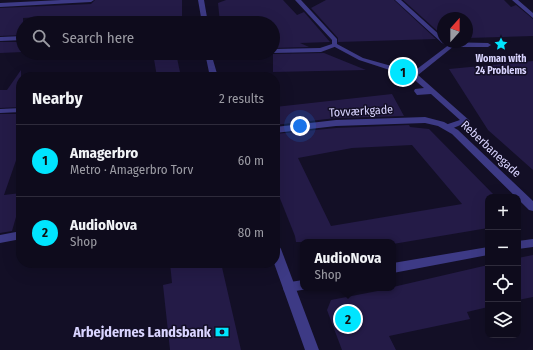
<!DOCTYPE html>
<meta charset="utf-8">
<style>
:root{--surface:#0e0b1c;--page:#1c1929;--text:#f1f3f6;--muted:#9b9ba3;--line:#2e2b3b;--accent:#00e5ff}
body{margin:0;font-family:"Fira Sans Condensed",sans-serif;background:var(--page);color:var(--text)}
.controls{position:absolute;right:12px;bottom:12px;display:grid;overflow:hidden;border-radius:8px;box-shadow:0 4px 16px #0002}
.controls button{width:36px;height:36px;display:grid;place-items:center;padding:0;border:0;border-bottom:1px solid var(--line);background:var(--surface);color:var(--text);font:20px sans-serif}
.compass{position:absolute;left:437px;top:12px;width:36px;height:36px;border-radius:50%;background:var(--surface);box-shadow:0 4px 16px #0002;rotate:21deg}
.you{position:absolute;left:300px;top:126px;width:14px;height:14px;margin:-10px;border:3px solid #fff;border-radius:50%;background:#1a73e8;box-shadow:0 0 0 6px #1a73e833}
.badge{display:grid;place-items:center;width:26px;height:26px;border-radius:50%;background:var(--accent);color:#111;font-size:13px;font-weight:700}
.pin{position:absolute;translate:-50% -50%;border:2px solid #fff;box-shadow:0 1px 4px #0006}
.popup{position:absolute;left:300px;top:239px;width:96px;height:52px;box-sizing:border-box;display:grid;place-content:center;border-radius:8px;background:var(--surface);filter:drop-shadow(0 1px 3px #0005);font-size:13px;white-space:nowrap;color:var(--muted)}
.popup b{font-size:15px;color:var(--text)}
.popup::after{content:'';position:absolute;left:50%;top:100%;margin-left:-8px;border:8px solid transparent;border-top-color:var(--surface)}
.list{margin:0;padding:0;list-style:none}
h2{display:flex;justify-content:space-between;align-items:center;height:52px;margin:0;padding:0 16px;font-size:17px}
h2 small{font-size:13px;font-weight:400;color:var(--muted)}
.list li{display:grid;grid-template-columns:26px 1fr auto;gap:12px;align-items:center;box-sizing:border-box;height:72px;padding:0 16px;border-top:1px solid var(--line)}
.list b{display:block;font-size:15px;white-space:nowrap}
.list p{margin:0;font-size:13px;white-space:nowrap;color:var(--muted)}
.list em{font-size:13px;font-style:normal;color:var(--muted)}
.icon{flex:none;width:22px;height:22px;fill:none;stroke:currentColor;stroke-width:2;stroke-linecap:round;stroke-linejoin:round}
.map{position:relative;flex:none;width:533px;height:350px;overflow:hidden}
.search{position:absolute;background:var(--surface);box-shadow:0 4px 16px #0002;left:16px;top:16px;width:264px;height:44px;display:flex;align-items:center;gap:10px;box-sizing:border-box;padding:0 14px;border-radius:22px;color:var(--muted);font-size:15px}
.panel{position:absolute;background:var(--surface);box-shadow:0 4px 16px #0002;left:16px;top:72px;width:264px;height:196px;border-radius:16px}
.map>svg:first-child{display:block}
.building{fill:#241b47;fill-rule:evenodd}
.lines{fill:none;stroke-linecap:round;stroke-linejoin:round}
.pedestrian{fill:#3d3a85;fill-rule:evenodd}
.minor{fill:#3d3a85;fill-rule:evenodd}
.tertiary{fill:#3d3a85;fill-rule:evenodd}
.labels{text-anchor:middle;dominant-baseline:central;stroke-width:3;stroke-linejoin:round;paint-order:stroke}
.far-poi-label{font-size:10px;font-weight:bold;fill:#d9d4ff;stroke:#130f26}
.street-label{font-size:12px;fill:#d9d4ff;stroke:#130f26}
.near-poi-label{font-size:14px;font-weight:bold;fill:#d9d4ff;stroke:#130f26;text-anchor:end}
</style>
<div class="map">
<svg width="533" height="350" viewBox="0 0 533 350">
<rect width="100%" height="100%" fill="#130f26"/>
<path class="building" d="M95 0H182V23H56L55 16 23 18V35L0 36V8L91 4Z
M226 0H283L297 15 304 12 330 42 300 43 309 47 273 48V23H220L218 3Z
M326 0H394L436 39 338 42V38L311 8Z
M403 0H504L511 7 516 5 533 19V36L467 38V18H443V36Z
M0 42H23V52L0 53Z
M153 53H176L181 77H157Z
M324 53 366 70 273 72V54Z
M533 61V170L488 130 449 69Z
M21 70V107L0 108V90H7Z
M392 94 404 116 336 118 275 125V107Z
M0 114H21V146L4 195 21 193V217H16L12 231 0 233Z
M409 125 410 127 429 129 496 197H488V228L393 244V242H296L295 236 275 186V134L336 128ZM412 145 462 204 331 226 298 158 352 148Z
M533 255V297L518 300V258Z
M170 263H221L241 350H170L163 285 172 283Z
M488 265V307L467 312 470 319 389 336 396 350H342L327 310 331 300 393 288V287Z"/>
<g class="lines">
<path class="pedestrian" d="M333 44H337L363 58 413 72 450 44H454V46L418 75 470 121 451 129H445L444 127 445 125 460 120 431 94 417 95 414 91 415 89 424 88 411 77 359 60 333 46Z"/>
<path class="minor" d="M61 0H94L91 2 0 7V3Z
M295 0H301L337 39V46L321 52 273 53V49L320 48 332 44V40Z
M395 0H401L443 38V42L488 43 491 45 488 47H452L442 43Z
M512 0H518L533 13V18Z
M23 36V40L0 41V37Z
M21 108V112L0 113V109Z
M425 117 444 122 458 130 533 201V211L529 210 452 134 438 126 425 123 336 126 275 133V127L336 120Z
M21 231V239L0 243V235Z
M533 239V247L518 249V241Z
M488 247V255L393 273V263Z
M303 280V288L308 289 289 292 284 291 283 287 284 283Z"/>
<path class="tertiary" d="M198 0H204L208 23H202Z
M205 53H211L218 77H210Z
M275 245 279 246 281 249 319 350H305L274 263Z"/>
</g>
<defs>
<g id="sight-bare" transform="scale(1.08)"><path d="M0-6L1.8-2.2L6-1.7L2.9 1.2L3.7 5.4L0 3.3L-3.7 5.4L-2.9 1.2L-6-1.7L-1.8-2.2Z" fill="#00e5ff" stroke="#130f26" stroke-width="2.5" paint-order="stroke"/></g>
<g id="bank-bare" transform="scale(1.08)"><path d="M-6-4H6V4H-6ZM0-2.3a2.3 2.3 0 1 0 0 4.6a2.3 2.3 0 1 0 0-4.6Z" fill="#00e5ff" stroke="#130f26" stroke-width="2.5" paint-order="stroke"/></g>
</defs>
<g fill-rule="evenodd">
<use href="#sight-bare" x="501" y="44"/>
<use href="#bank-bare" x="222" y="332"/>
</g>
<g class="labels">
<g class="far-poi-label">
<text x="501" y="59">Woman with<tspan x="501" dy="12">24 Problems</tspan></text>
</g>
<g class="street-label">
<text transform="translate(361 111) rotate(-3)">Tovværkgade</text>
<text transform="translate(491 149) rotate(43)">Reberbanegade</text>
</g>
<g class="near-poi-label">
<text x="211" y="332">Arbejdernes Landsbank</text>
</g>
</g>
</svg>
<div class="controls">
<button>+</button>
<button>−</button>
<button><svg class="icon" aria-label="locate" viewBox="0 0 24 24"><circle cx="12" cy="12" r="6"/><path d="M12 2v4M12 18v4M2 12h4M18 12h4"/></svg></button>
<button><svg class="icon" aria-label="layers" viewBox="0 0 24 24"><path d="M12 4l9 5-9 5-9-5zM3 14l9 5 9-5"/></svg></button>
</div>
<svg class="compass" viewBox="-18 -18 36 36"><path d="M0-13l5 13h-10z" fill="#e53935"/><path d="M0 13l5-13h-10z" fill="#9b9ba3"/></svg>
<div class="you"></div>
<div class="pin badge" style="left:403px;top:72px">1</div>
<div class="pin badge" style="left:348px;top:319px">2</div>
<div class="popup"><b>AudioNova</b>Shop</div>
<div class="search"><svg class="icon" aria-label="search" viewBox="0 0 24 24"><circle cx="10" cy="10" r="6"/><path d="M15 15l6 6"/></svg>Search here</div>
<section class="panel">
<h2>Nearby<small>2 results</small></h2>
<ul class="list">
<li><span class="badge">1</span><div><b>Amagerbro</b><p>Metro · Amagerbro Torv</p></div><em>60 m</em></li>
<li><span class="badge">2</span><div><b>AudioNova</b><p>Shop</p></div><em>80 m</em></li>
</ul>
</section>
</div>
